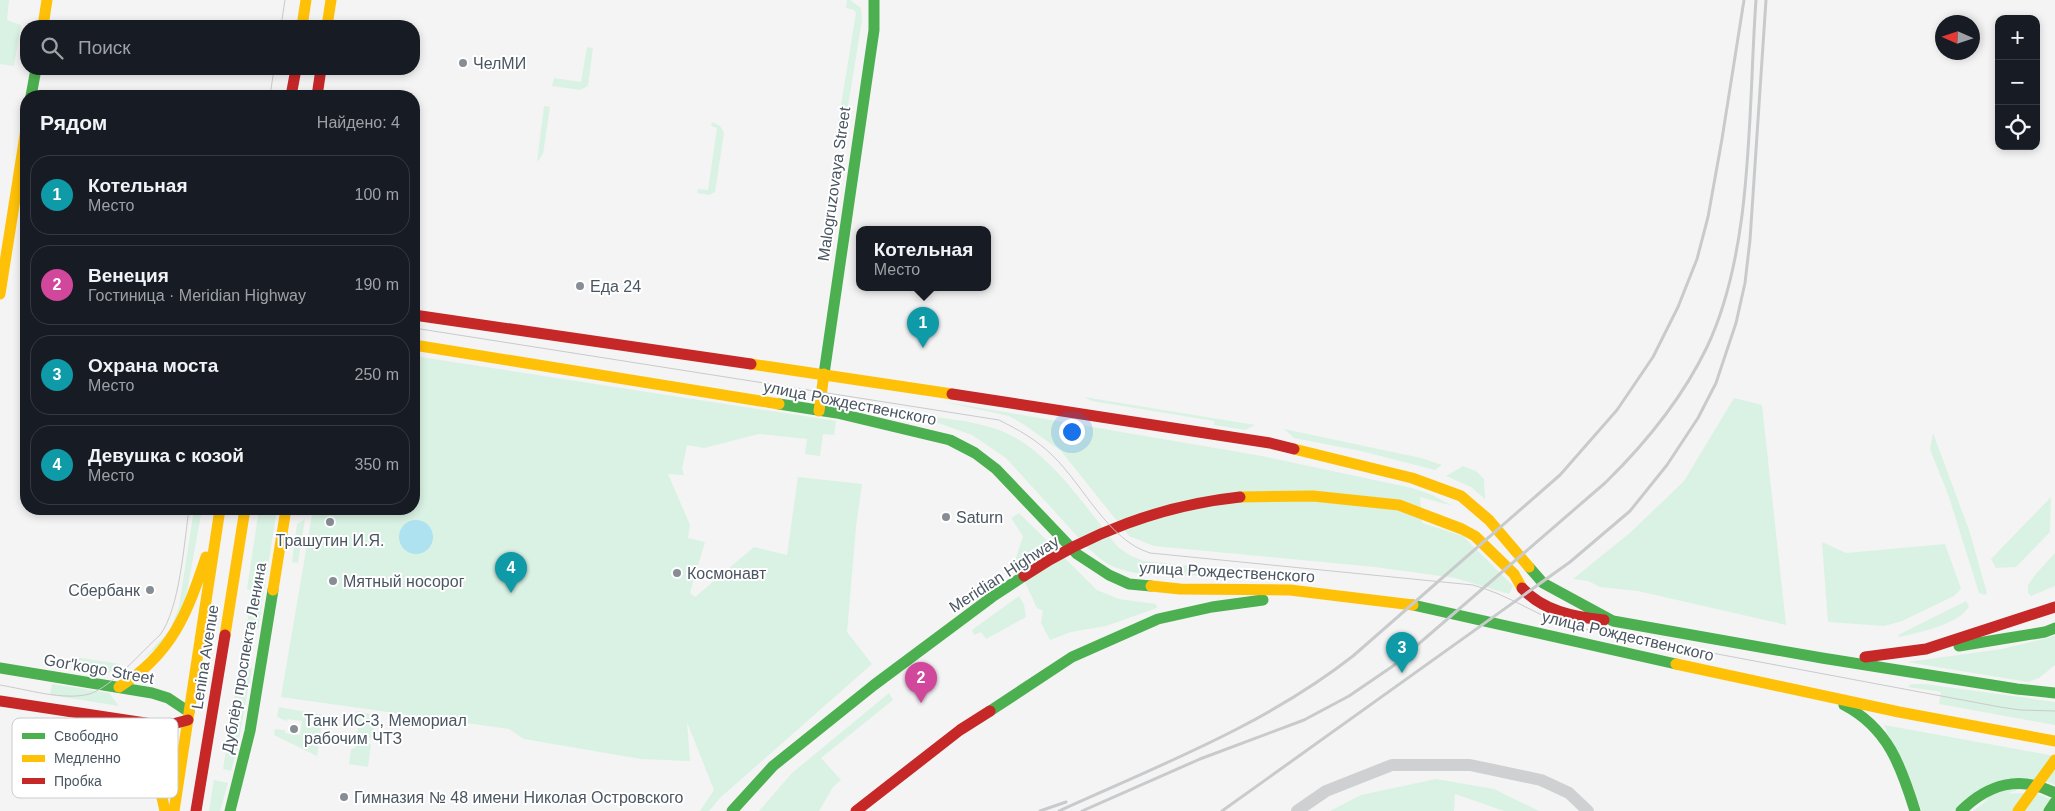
<!DOCTYPE html>
<html lang="ru">
<meta charset="utf-8">
<style>
:root{--surface:#171b24;--page:#242831;--text:#f1f3f6;--muted:#9ea1a6;--line:#363941;--accent:#868d94}
body{margin:0;font-family:Arial,sans-serif;background:var(--page);color:var(--text)}
.controls{position:absolute;right:15px;top:15px;display:grid;overflow:hidden;border-radius:10px;box-shadow:0 2px 8px #0003}
.controls button{width:45px;height:45px;display:grid;place-items:center;padding:0;border:0;border-bottom:1px solid var(--line);background:var(--surface);color:var(--text);font:25px sans-serif}
.compass{position:absolute;left:1935px;top:15px;width:45px;height:45px;border-radius:50%;background:var(--surface);box-shadow:0 2px 8px #0003;rotate:273deg}
.you{position:absolute;left:1071px;top:431px;width:18px;height:18px;margin:-12px;border:4px solid #fff;border-radius:50%;background:#1a73e8;box-shadow:0 0 0 8px #1a73e833}
.badge{display:grid;place-items:center;width:32px;height:32px;border-radius:50%;background:var(--accent);color:#fff;font-size:16px;font-weight:700}
.pin{position:absolute;translate:-50% -41px;filter:drop-shadow(0 1px 2px #0008)}
.pin::after{content:'';position:absolute;top:26px;width:18px;height:15px;background:inherit;clip-path:polygon(0 0,100% 0,50% 100%)}
.popup{position:absolute;left:856px;top:226px;width:135px;height:65px;box-sizing:border-box;display:grid;place-content:center;border-radius:10px;background:var(--surface);filter:drop-shadow(0 1px 4px #0005);font-size:16px;white-space:nowrap;color:var(--muted)}
.popup b{font-size:19px;color:var(--text)}
.popup::after{content:'';position:absolute;left:50%;top:100%;margin-left:-10px;border:10px solid transparent;border-top-color:var(--surface)}
.list{margin:0;padding:0;list-style:none}
h2{display:flex;justify-content:space-between;align-items:center;height:65px;margin:0;padding:0 20px;font-size:21px}
h2 small{font-size:16px;font-weight:400;color:var(--muted)}
.list li{display:grid;grid-template-columns:32px 1fr auto;gap:15px;align-items:center;box-sizing:border-box;height:80px;margin:0 10px 10px;padding:0 10px;border:1px solid var(--line);border-radius:20px}
.list b{display:block;font-size:19px;white-space:nowrap}
.list p{margin:0;font-size:16px;white-space:nowrap;color:var(--muted)}
.list em{font-size:16px;font-style:normal;color:var(--muted)}
.icon{flex:none;width:28px;height:28px;fill:none;stroke:currentColor;stroke-width:2;stroke-linecap:round;stroke-linejoin:round}
.map{position:relative;flex:none;width:2055px;height:811px;overflow:hidden}
.search{position:absolute;background:var(--surface);box-shadow:0 2px 8px #0003;left:20px;top:20px;width:400px;height:55px;display:flex;align-items:center;gap:12px;box-sizing:border-box;padding:0 18px;border-radius:20px;color:var(--muted);font-size:19px}
.panel{position:absolute;background:var(--surface);box-shadow:0 2px 8px #0003;left:20px;top:90px;width:400px;height:425px;border-radius:20px}
.map>svg:first-child{display:block}
.green{fill:#d9f2e3}
.water{fill:#aee2f0}
.lines{fill:none;stroke-linecap:round;stroke-linejoin:round}
.street{stroke:#ced0d2;stroke-width:12}
.fast{stroke:#4caf50;stroke-width:11}
.slow{stroke:#ffc107;stroke-width:11}
.jam{stroke:#c62828;stroke-width:11}
.tram{stroke:#c9cacc;stroke-width:1}
.rail{stroke:#c9cacc;stroke-width:3}
.poi-dot{fill:#868d94;stroke:#fff;stroke-width:2}
.labels{text-anchor:middle;dominant-baseline:central;stroke-width:4;stroke-linejoin:round;paint-order:stroke}
.poi-label{font-size:16px;fill:#4a5661;stroke:#fff;text-anchor:start}
.street-label{font-size:16px;fill:#4a5661;stroke:#fff}
.key{fill:#fff;stroke:#c9ccd0;stroke-width:1}
.key-label{font-size:14px;fill:#4a5661}
</style>
<div class="map">
<svg width="2055" height="811" viewBox="0 0 2055 811">
<rect width="100%" height="100%" fill="#f4f4f4"/>
<path class="green" d="M0 0H9L7 20 21 25 14 66 0 64Z
M847 0H850L861 8 862 20 843 137 836 136 856 13 854 10 846 8Z
M587 47 593 48 588 86 580 90 552 86 554 78 581 82Z
M544 106 550 107 543 154 537 162Z
M712 122 720 126 724 133 715 192 709 195 697 193 698 189 708 190 717 128 711 126Z
M414 356 836 421 834 435 823 434 820 456 805 454 807 439 759 434 704 448 687 445 682 469 684 475 668 474 690 525 688 538 705 542 690 593 695 597 754 547 787 555 798 477 862 484 856 527 847 632 872 664 721 797 709 811H700L714 790 687 722 690 761 641 759 524 739 509 729 281 697 313 509H414Z
M1084 397 1255 425 1245 430 1214 425V421L1092 401Z
M1734 398 1762 405 1786 625 1638 591 1600 587 1588 581 1573 579 1631 532 1684 481Z
M940 401 1262 456 1412 488 1432 495 1453 506 1420 497 1422 523 1463 536 1513 586 1509 594 1455 578 1375 567 1154 546 1129 536 1061 451 1023 424 1009 416Z
M913 414C940 418 970 420 996 429 1046 445 1085 507 1118 547L1131 556 1144 561 1256 573C1211 572 1154 584 1112 566 1103 562 1095 554 1087 547L1006 458 972 435Z
M1284 429 1421 458 1442 465 1435 470 1361 451 1294 438Z
M1933 433 1969 530 1987 593 1985 595 1979 593 1949 497 1930 449Z
M1463 466 1476 471 1484 479 1485 499 1471 487 1446 476Z
M2051 497 2050 532 2016 567 1996 568 1991 559Z
M194 509H202L184 608 174 633 143 659 170 630 179 607Z
M259 509H277L258 629 247 625 251 590 247 589Z
M1019 513 1097 590 1119 599 1156 604 1157 608 1106 626 1071 632 1050 640 1041 623 1043 611 1037 608 1015 561 1023 536 1011 518Z
M305 519 298 563 292 562 297 524Z
M1822 542 1846 553 1945 544 1961 589 1954 596 1902 621 1884 626 1828 622Z
M2055 553V586L2031 596 2028 593V585L2035 575Z
M1019 596 1024 605 1026 617 986 639 981 632 974 635 972 630Z
M1966 601 1969 606C1961 624 1917 633 1899 637L1898 635Z
M2055 636V665L2039 678 2028 682 1907 662 2002 649Z
M75 657 120 664 105 676 74 671Z
M248 668H252L238 744 231 771 223 769 236 687 245 689Z
M52 684 109 693 119 706 50 695Z
M1911 684H1925L2055 702V725L1939 704 1941 692 1908 687Z
M889 693 893 700 821 758 841 780 833 787 819 811H759L792 773Z
M279 707 323 715 317 756 274 735 275 729 285 730V733L300 735 302 721 287 719V721L277 717Z
M356 711 375 715 372 738 357 735 358 727 354 725Z
M1884 725 2055 756V785L2046 781 1952 811H1922Z
M357 742 371 744 368 767 349 764 351 749 355 748Z
M1436 779 1494 789 1539 811H1504L1455 794 1454 811H1330L1361 795Z
M214 780 228 783 220 811H209Z
M2008 793 2038 794 2052 800 2055 811H1973L1989 799Z"/>
<path class="water" d="M399 537a17 17 0 1 1 34 0a17 17 0 1 1-34 0Z"/>
<g class="lines">
<path class="street" d="M1297 811 1326 791 1392 765H1470L1541 780 1569 793 1588 811"/>
<path class="fast" d="M31 96 36 69
M824 374 874 30V0
M779 404 837 413 950 440 975 453 996 469 1077 554 1109 575 1129 584 1151 586
M1529 567 1543 583 1613 621 1822 658 2017 689 2055 693
M1413 605 1676 664
M1959 646 2045 632 2055 628
M0 668 152 693 168 698 189 712
M1844 705C1888 728 1901 766 1915 811
M990 711 1072 657 1158 619 1212 607 1263 600
M230 811 250 731 273 590
M732 811 773 766 874 685 992 597 1024 576
M1961 811C1988 784 2020 775 2055 793
M2049 811 2055 802"/>
<path class="slow" d="M43 26 47 0
M302 26 306 0
M327 26 331 0
M0 294 26 129
M414 345 779 404
M751 364 952 394
M819 411 824 374
M1294 449 1412 478 1461 496 1489 520 1529 567
M1240 497 1313 496 1399 505 1462 529 1475 536 1514 574 1522 588
M1151 586 1180 589 1290 590 1413 605
M273 590 286 509
M225 635 245 509
M1676 664 1899 712 2055 741
M119 687C172 654 187 614 206 557
M102 723C110 727 119 729 127 735 148 752 160 785 165 811
M174 811 220 509
M2018 811 2055 760"/>
<path class="jam" d="M291 96 296 69
M317 96 321 69
M414 315 751 364
M952 394 1270 443 1294 449
M1024 576C1088 533 1163 505 1240 497
M1522 588C1543 611 1574 617 1604 620
M1865 657 1926 649 2055 607
M0 701 165 726 188 720
M196 811 225 635
M856 811 960 730 990 711"/>
<path class="tram" d="M281 26 285 0
M270 96 274 69
M414 328 999 420C1019 430 1037 440 1053 456 1084 486 1108 540 1150 553L1473 585C1509 595 1534 614 1568 626L2000 707 2020 710 2055 711
M0 685C25 689 64 701 89 694 111 688 142 651 160 635 180 608 184 543 189 509"/>
<path class="rail" d="M1040 811 1066 802
M1059 811C1160 765 1265 725 1353 656L1560 475 1617 410 1653 357 1678 307 1697 259 1708 217 1722 139 1744 0
M1082 811 1200 759 1304 720 1349 696 1393 666 1605 483C1645 444 1682 399 1707 347 1754 248 1748 109 1756 0
M1222 811 1570 562 1630 511 1667 465 1698 418 1716 383 1736 323 1745 283 1750 240 1766 0"/>
</g>
<g class="poi-dot">
<circle cx="463" cy="63" r="5"/>
<circle cx="580" cy="286" r="5"/>
<circle cx="946" cy="517" r="5"/>
<circle cx="330" cy="522" r="5"/>
<circle cx="677" cy="573" r="5"/>
<circle cx="333" cy="581" r="5"/>
<circle cx="150" cy="590" r="5"/>
<circle cx="294" cy="729" r="5"/>
<circle cx="344" cy="797" r="5"/>
</g>
<g class="labels">
<g class="poi-label">
<text x="473" y="63">ЧелМИ</text>
<text x="590" y="286">Еда 24</text>
<text x="956" y="517">Saturn</text>
<text x="330" y="540" text-anchor="middle">Трашутин И.Я.</text>
<text x="687" y="573">Космонавт</text>
<text x="343" y="581">Мятный носорог</text>
<text x="140" y="590" text-anchor="end">Сбербанк</text>
<text x="304" y="720">Танк ИС-3, Мемориал<tspan x="304" dy="18">рабочим ЧТЗ</tspan></text>
<text x="354" y="797">Гимназия № 48 имени Николая Островского</text>
</g>
<g class="street-label">
<text transform="translate(834 184) rotate(-82)">Malogruzovaya Street</text>
<text transform="translate(850 403) rotate(11)">улица Рождественского</text>
<text transform="translate(1227 572) rotate(3)">улица Рождественского</text>
<text transform="translate(1004 574) rotate(-33)">Meridian Highway</text>
<text transform="translate(1628 636) rotate(13)">улица Рождественского</text>
<text transform="translate(205 657) rotate(-81)">Lenina Avenue</text>
<text transform="translate(244 658) rotate(-80)">Дублёр проспекта Ленина</text>
<text transform="translate(99 669) rotate(10)">Gor'kogo Street</text>
</g>
</g>
<rect x="12" y="718" width="166" height="80" rx="8" class="key"/>
<rect x="22" y="733" width="23" height="6" fill="#4caf50"/>
<rect x="22" y="755" width="23" height="7" fill="#ffc107"/>
<rect x="22" y="778" width="23" height="6" fill="#c62828"/>
<g class="key-label">
<text x="54" y="741">Свободно</text>
<text x="54" y="763">Медленно</text>
<text x="54" y="786">Пробка</text>
</g>
</svg>
<div class="controls">
<button>+</button>
<button>−</button>
<button><svg class="icon" aria-label="locate" viewBox="0 0 24 24"><circle cx="12" cy="12" r="6"/><path d="M12 2v4M12 18v4M2 12h4M18 12h4"/></svg></button>
</div>
<svg class="compass" viewBox="-18 -18 36 36"><path d="M0-13l5 13h-10z" fill="#e53935"/><path d="M0 13l5-13h-10z" fill="#9ea1a6"/></svg>
<div class="you"></div>
<div class="pin badge" style="left:923px;top:348px;background:#0f9aa8">1</div>
<div class="popup"><b>Котельная</b>Место</div>
<div class="pin badge" style="left:921px;top:703px;background:#d1479c">2</div>
<div class="pin badge" style="left:1402px;top:673px;background:#0f9aa8">3</div>
<div class="pin badge" style="left:511px;top:593px;background:#0f9aa8">4</div>
<div class="search"><svg class="icon" aria-label="search" viewBox="0 0 24 24"><circle cx="10" cy="10" r="6"/><path d="M15 15l6 6"/></svg>Поиск</div>
<section class="panel">
<h2>Рядом<small>Найдено: 4</small></h2>
<ul class="list">
<li><span class="badge" style="background:#0f9aa8">1</span><div><b>Котельная</b><p>Место</p></div><em>100 m</em></li>
<li><span class="badge" style="background:#d1479c">2</span><div><b>Венеция</b><p>Гостиница · Meridian Highway</p></div><em>190 m</em></li>
<li><span class="badge" style="background:#0f9aa8">3</span><div><b>Охрана моста</b><p>Место</p></div><em>250 m</em></li>
<li><span class="badge" style="background:#0f9aa8">4</span><div><b>Девушка с козой</b><p>Место</p></div><em>350 m</em></li>
</ul>
</section>
</div>
